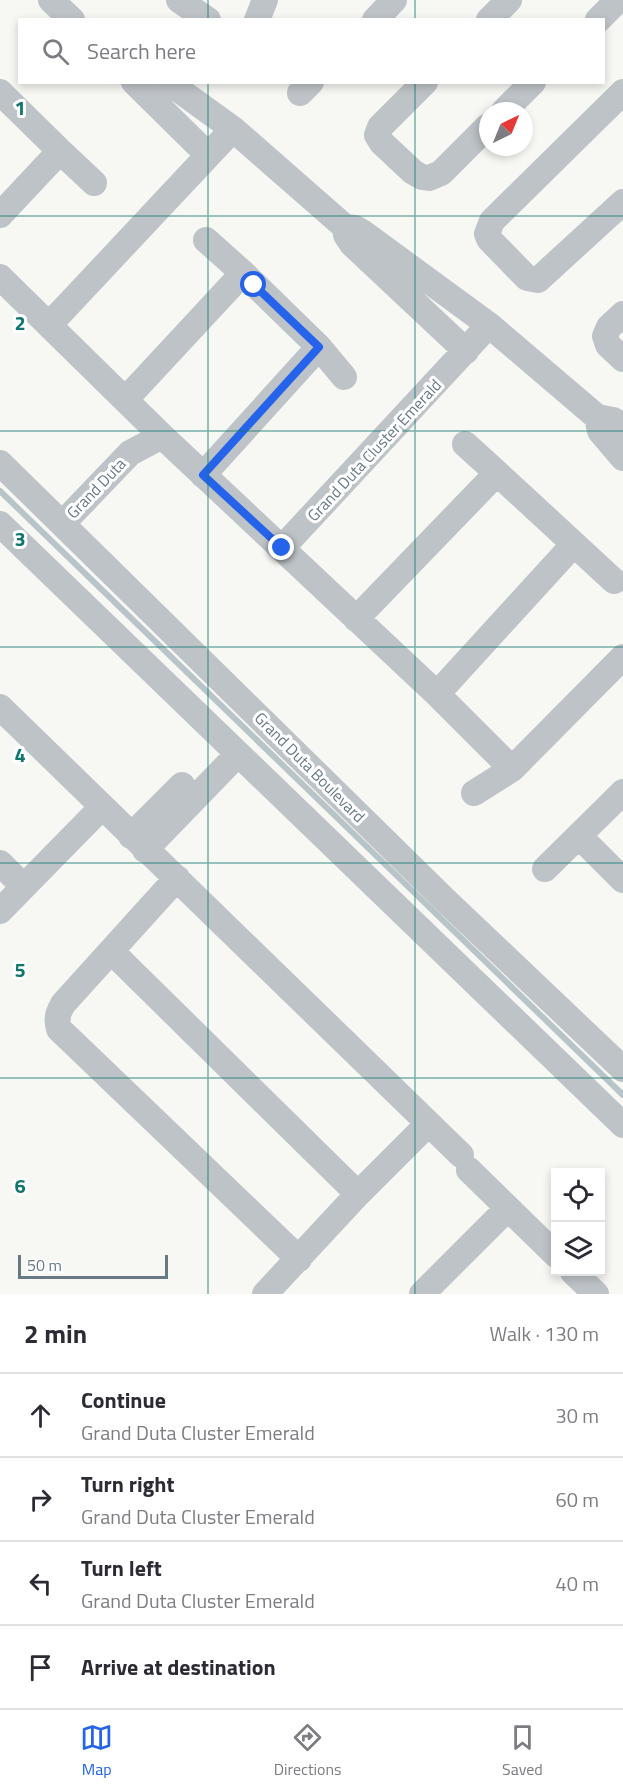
<!DOCTYPE html>
<meta charset="utf-8">
<style>
:root{--surface:#fff;--page:#f7f7f7;--text:#2b2b33;--muted:#7c7c81;--line:#e1e1e2;--accent:#2563eb}
body{margin:0;font-family:"Titillium Web",sans-serif;background:var(--page);color:var(--text)}
.controls{position:absolute;right:18px;bottom:18px;display:grid;overflow:hidden;border-radius:0px;box-shadow:0 3px 9px #0003}
.controls button{width:54px;height:54px;display:grid;place-items:center;padding:0;border:0;border-bottom:2px solid var(--line);background:var(--surface);color:var(--text);font:30px sans-serif}
.compass{position:absolute;left:479px;top:102px;width:54px;height:54px;border-radius:50%;background:var(--surface);box-shadow:0 3px 9px #0003;rotate:43deg}
.scale{position:absolute;left:18px;bottom:15px;width:150px;box-sizing:border-box;padding-left:6px;border:3px solid #677985;border-top:0;font-size:16px;line-height:21px;white-space:nowrap;color:#677985;-webkit-text-stroke:4px #fff;paint-order:stroke}
.stop{position:absolute;width:18px;height:18px;margin:-14px;border:4px solid #2563eb;border-radius:50%;background:#fff}
.stop.end{background:#2563eb;border-color:#fff;box-shadow:0 2px 6px #0008}
.list{margin:0;padding:0;list-style:none}
h2{display:flex;justify-content:space-between;align-items:center;height:78px;margin:0;padding:0 24px;font-size:26px}
h2 small{font-size:20px;font-weight:400;color:var(--muted)}
.list li{display:grid;grid-template-columns:39px 1fr auto;gap:18px;align-items:center;box-sizing:border-box;height:84px;padding:0 24px;border-top:2px solid var(--line)}
.list b{display:block;font-size:22px;white-space:nowrap}
.list p{margin:0;font-size:20px;white-space:nowrap;color:var(--muted)}
.list em{font-size:20px;font-style:normal;color:var(--muted)}
.icon{flex:none;width:33px;height:33px;fill:none;stroke:currentColor;stroke-width:2;stroke-linecap:round;stroke-linejoin:round}
.map{position:relative;flex:none;width:623px;height:1294px;overflow:hidden}
.search{position:absolute;background:var(--surface);box-shadow:0 3px 9px #0003;left:18px;right:18px;top:18px;height:66px;display:flex;align-items:center;gap:15px;box-sizing:border-box;padding:0 21px;border-radius:0px;color:var(--muted);font-size:22px}
.sheet{height:414px;background:var(--surface)}
nav{display:flex;justify-content:space-around;align-items:center;box-sizing:border-box;height:84px;border-top:2px solid var(--line);background:var(--surface);font-size:16px;color:var(--muted)}
nav a{display:grid;justify-items:center;gap:3px}
nav .on{color:var(--accent)}
.map>svg:first-child{display:block}
.lines{fill:none;stroke-linecap:round;stroke-linejoin:round}
.stream{stroke:#b8c4c8;stroke-width:6}
.minor{stroke:#bec3c7;stroke-width:26}
.route{stroke:#2563eb;stroke-width:8}
.grid{fill:none;stroke:#0f766e;stroke-width:1.5;stroke-opacity:0.55}
.labels{text-anchor:middle;dominant-baseline:central;stroke-width:6;stroke-linejoin:round;paint-order:stroke}
.street-label{font-size:16px;fill:#677985;stroke:#fff}
.grid-label{font-size:20px;text-anchor:middle;font-weight:bold;fill:#0f766e;stroke:#fff;stroke-width:6;stroke-linejoin:round;paint-order:stroke}
</style>
<div class="map">
<svg width="623" height="1294" viewBox="0 0 623 1294">
<rect width="100%" height="100%" fill="#f7f7f4"/>
<g class="lines">
<path class="stream" d="M0 491 623 1095"/>
<path class="minor" d="M51 0 72 20
M179 0 208 20
M257 20 265 0
M375 20 394 0
M489 20 509 0
M598 20 618 0
M134 82 208 155
M168 82 233 129 345 227 355 228 362 232 489 325 597 417 613 420 623 426
M425 82 380 127 377 135 382 143 413 172 422 177 429 178 441 173 488 126
M0 92 60 151 0 215
M623 92 492 221 487 234 489 239 527 278 538 280 623 202
M300 93 311 82
M504 111 533 82
M60 151 94 183
M345 227 346 235 352 244 466 351
M206 240 243 273
M0 277 162 436 437 694 512 769 623 657
M623 314 609 327 605 336 608 345 623 359
M50 324 233 129
M319 347 344 377
M126 399 243 273 319 347 203 475
M597 417 600 431 623 458
M465 444 497 473
M0 463 444 899 623 1069
M63 523 130 453 162 436
M0 524 623 1125
M574 544 614 581
M282 548 489 325
M356 619 497 473 574 544 437 694
M0 707 461 1155
M474 793 512 769
M131 836 182 785
M580 837 623 880
M145 850 238 754
M0 863 23 886
M545 869 623 792
M177 878 63 1004C58 1013 56 1018 59 1029L299 1259
M0 911 102 807
M111 951 358 1194
M469 1170 556 1255
M573 1272 596 1294
M265 1294 358 1194 428 1124
M422 1294 507 1209"/>
</g>
<g class="lines">
<path class="route" d="M254 285 319 347 203 475 282 548"/>
</g>
<path class="grid" d="M208 0V20M415 0V20M208 82V1294M415 82V1294M0 216H623M0 431H623M0 647H623M0 863H623M0 1078H623"/>
<g class="labels">
<g class="street-label">
<text transform="translate(374 450) rotate(-47)">Grand Duta Cluster Emerald</text>
<text transform="translate(96 488) rotate(-46)">Grand Duta</text>
<text transform="translate(310 767) rotate(45)">Grand Duta Boulevard</text>
</g>
</g>
<g class="grid-label">
<text x="20" y="115">1</text>
<text x="20" y="330">2</text>
<text x="20" y="546">3</text>
<text x="20" y="762">4</text>
<text x="20" y="977">5</text>
<text x="20" y="1193">6</text>
</g>
</svg>
<div class="controls">
<button><svg class="icon" aria-label="locate" viewBox="0 0 24 24"><circle cx="12" cy="12" r="6"/><path d="M12 2v4M12 18v4M2 12h4M18 12h4"/></svg></button>
<button><svg class="icon" aria-label="layers" viewBox="0 0 24 24"><path d="M12 4l9 5-9 5-9-5zM3 14l9 5 9-5"/></svg></button>
</div>
<svg class="compass" viewBox="-18 -18 36 36"><path d="M0-13l5 13h-10z" fill="#e53935"/><path d="M0 13l5-13h-10z" fill="#7c7c81"/></svg>
<div class="scale">50 m</div>
<div class="stop" style="left:254px;top:285px"></div>
<div class="stop end" style="left:282px;top:548px"></div>
<div class="search"><svg class="icon" aria-label="search" viewBox="0 0 24 24"><circle cx="10" cy="10" r="6"/><path d="M15 15l6 6"/></svg>Search here</div>
</div>
<section class="sheet">
<h2>2 min<small>Walk · 130 m</small></h2>
<ul class="list">
<li><svg class="icon" aria-label="ahead" viewBox="0 0 24 24"><path d="M12 20V5M6 11l6-6 6 6"/></svg><div><b>Continue</b><p>Grand Duta Cluster Emerald</p></div><em>30 m</em></li>
<li><svg class="icon" aria-label="right" viewBox="0 0 24 24"><path d="M7 20v-9h11M14 6l5 5-5 5"/></svg><div><b>Turn right</b><p>Grand Duta Cluster Emerald</p></div><em>60 m</em></li>
<li><svg class="icon" aria-label="left" viewBox="0 0 24 24"><path d="M17 20v-9H6M10 6l-5 5 5 5"/></svg><div><b>Turn left</b><p>Grand Duta Cluster Emerald</p></div><em>40 m</em></li>
<li><svg class="icon" aria-label="arrive" viewBox="0 0 24 24"><path d="M6 21V4h12l-3 4 3 4H6"/></svg><div><b>Arrive at destination</b></div></li>
</ul>
</section>
<nav>
<a class="on"><svg class="icon" aria-label="map" viewBox="0 0 24 24"><path d="M3 6l6-2 6 2 6-2v14l-6 2-6-2-6 2zM9 4v14M15 6v14"/></svg>Map</a>
<a><svg class="icon" aria-label="directions" viewBox="0 0 24 24"><path d="M12 3l9 9-9 9-9-9zM9 14v-3h6M13 9l2 2-2 2"/></svg>Directions</a>
<a><svg class="icon" aria-label="saved" viewBox="0 0 24 24"><path d="M7 4h10v16l-5-4-5 4z"/></svg>Saved</a>
</nav>
